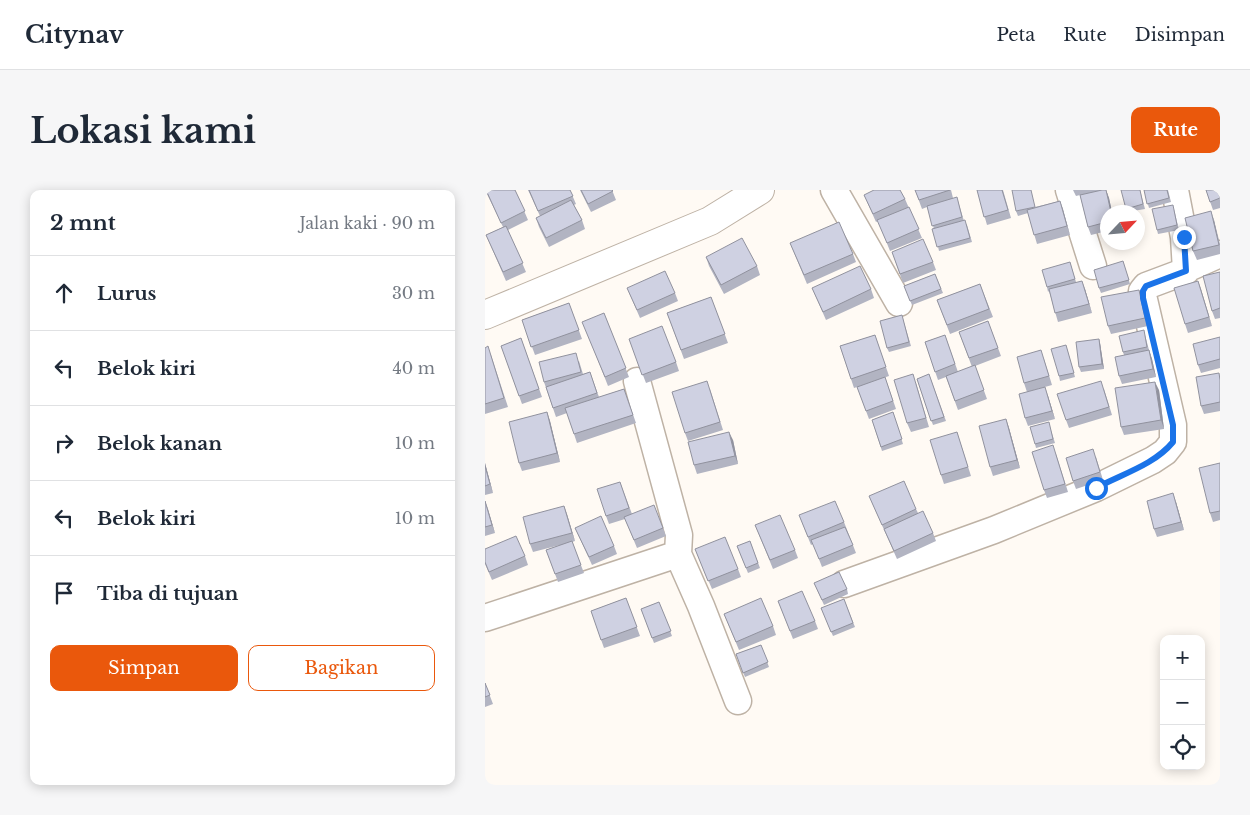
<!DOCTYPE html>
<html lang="id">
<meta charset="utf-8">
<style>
:root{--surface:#fff;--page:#f6f6f7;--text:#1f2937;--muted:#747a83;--line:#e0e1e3;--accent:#ea580c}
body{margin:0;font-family:"Libre Baskerville",serif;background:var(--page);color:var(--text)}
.controls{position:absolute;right:15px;bottom:15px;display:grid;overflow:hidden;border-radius:10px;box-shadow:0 2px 12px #0003}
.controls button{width:45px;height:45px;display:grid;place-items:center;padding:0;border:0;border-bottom:1px solid var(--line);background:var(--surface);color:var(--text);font:25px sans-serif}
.compass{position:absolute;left:615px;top:15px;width:45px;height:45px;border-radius:50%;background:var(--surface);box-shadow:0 2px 12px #0003;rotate:64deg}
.stop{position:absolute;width:15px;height:15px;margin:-11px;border:4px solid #1a73e8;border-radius:50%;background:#fff}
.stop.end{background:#1a73e8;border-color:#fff;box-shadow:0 1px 5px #0008}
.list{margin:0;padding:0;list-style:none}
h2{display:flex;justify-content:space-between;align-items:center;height:65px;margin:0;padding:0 20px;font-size:21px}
h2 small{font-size:16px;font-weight:400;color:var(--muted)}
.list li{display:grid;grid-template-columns:32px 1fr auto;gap:15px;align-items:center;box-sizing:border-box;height:75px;padding:0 20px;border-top:1px solid var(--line)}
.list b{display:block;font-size:19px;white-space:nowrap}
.list em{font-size:16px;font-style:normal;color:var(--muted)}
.actions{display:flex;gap:10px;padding:15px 20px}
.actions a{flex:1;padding:11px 0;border:1px solid var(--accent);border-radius:10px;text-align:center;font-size:18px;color:var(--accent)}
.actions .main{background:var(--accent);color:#fff}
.icon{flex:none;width:28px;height:28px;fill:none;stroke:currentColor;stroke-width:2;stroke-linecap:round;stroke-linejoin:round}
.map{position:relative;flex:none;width:735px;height:595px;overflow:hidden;border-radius:10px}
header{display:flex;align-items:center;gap:30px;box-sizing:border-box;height:70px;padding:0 25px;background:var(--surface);border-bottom:1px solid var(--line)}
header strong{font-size:24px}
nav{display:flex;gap:28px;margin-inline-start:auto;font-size:18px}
.intro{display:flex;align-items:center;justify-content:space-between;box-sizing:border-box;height:120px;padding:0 30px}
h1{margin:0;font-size:35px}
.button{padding:12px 22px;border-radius:10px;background:var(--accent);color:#fff;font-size:18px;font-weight:700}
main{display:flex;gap:30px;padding:0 30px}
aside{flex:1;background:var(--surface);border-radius:10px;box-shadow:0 2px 12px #0003}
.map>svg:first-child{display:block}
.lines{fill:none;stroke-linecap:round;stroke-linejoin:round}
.street-casing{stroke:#beb2a5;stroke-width:29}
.secondary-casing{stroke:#beb2a5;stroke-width:30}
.street{stroke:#fff;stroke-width:26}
.secondary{stroke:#fff;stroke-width:28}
.wall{fill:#b2b4c2}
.shaded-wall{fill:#91929e}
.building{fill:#cfd1e2;stroke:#91929e}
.route{stroke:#1a73e8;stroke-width:6}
</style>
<header>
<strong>Citynav</strong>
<nav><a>Peta</a><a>Rute</a><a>Disimpan</a></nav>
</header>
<div class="intro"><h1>Lokasi kami</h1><a class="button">Rute</a></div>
<main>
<aside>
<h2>2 mnt<small>Jalan kaki · 90 m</small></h2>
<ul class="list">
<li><svg class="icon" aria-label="ahead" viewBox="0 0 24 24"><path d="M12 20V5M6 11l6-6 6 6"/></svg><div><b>Lurus</b></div><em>30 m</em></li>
<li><svg class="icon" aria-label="left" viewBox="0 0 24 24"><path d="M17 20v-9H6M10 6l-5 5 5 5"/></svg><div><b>Belok kiri</b></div><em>40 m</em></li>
<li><svg class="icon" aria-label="right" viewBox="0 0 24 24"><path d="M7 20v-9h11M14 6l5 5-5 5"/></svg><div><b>Belok kanan</b></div><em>10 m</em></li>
<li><svg class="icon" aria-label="left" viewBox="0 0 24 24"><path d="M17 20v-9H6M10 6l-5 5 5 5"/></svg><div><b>Belok kiri</b></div><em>10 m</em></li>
<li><svg class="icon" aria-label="arrive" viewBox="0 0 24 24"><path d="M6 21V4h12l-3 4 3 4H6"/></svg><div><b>Tiba di tujuan</b></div></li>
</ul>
<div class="actions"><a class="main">Simpan</a><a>Bagikan</a></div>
</aside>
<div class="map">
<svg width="735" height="595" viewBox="0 0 735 595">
<rect width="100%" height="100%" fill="#fffaf4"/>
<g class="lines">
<g class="street-casing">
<path id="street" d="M349 0 414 113
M584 0 608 76
M690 0 699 47 701 81
M152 191 194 345 193 364
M359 394 509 340 611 298 668 270 680 262 688 252V235L657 101 661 96 701 81V79L735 64
M0 428 193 364 216 416 253 511"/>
</g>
<g class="secondary-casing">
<path id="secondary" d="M0 125 225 31 275 0"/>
</g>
<use href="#street" class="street"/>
<use href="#secondary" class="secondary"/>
</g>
<path class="wall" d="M0 0H30L43 30 23 40 41 82 21 91 1 45 18 37Z
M43 0H85L91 14 89 15 97 30 100 39 64 57 54 37 51 28 55 26Z
M95 0H127L131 10 106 22Z
M430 0H466L468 8 473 11 479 31 482 35 487 52 454 61 449 39 442 17 437 19Z
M492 0H518L526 28 502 35Z
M588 0H621L624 8 627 22H622V41L606 45 603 37 595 5 591 6Z
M655 0 660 19 642 22 641 19Z
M659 0H683L686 12 664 18Z
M721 0H735V18L728 20Z
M379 5 420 9 437 48 405 61 393 31 391 32Z
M575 11 585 45 552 54 543 23 533 26 531 21 550 17Z
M689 19 694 40 673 44 672 40Z
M729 30 735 54V64L712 70 708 61Z
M305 53 368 64 371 72 322 94Z
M407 62 448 72 451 80 418 93Z
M221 67 272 76 275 85 239 104 224 76Z
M638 71 645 94 616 103 614 98Z
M585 72 591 92 600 99 607 123 573 132 564 101 563 102 562 97Z
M735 82V128L730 129 727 121Z
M450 84 458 103 427 115 419 96Z
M713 91 727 136 703 143 700 134Z
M495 94 508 127 465 144 452 110Z
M142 98 190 103 193 111 155 128Z
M327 98 386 99 389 108 341 130Z
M654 100 657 108 663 136 626 144 623 136Z
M226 107 243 153 199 169 182 123Z
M84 113 97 149 50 165 37 130Z
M119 123 144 187 123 196 101 140Z
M418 129 426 156 404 162 402 158Z
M503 131 516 166 490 176 502 209 473 220 461 187 453 190 440 152 460 145 473 182 487 177 474 142Z
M390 145 404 186 369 198 355 156Z
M660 145 664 160 667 169 671 187 637 194 634 186 639 165 638 162Z
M735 147V178L716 183 713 175Z
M36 148 57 207 37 214 16 156Z
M144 149 191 172 194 181 161 193Z
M614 149 615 153 619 179 596 182 594 177Z
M581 155 590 187 575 191 574 186Z
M0 158 6 165 23 217 0 224Z
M559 169 567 195 542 202 539 193Z
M94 171 98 184 105 182 114 207 139 199 151 233 92 253 82 223 71 227 59 192Z
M734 183 735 187V221L719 224 716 216Z
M444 184 461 231 448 235 432 189Z
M400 187 411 219 384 229 372 197Z
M431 193 444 237 426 242 422 233Z
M225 199 238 240 203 251 200 243Z
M619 199 627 225 584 238 581 230Z
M674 200 679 239 639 245 636 237Z
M563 206 570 229 543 236 540 228Z
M62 222 65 231 75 272 37 281 34 273Z
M408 222 418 254 397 261 387 230Z
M521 229 524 238 535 278 508 286 505 277Z
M565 237 570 253 551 258 550 254Z
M472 242 486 286 459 294 456 285Z
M248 250 253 274 212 284 209 275Z
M571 264 583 302 562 308 559 300Z
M611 267 618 290 591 299 588 291Z
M0 273 8 303 0 305Z
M735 273V330L728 332 725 323Z
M135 292 147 324 178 338 181 346 152 358 140 329 124 334 121 326Z
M384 306 431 319 433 323 448 343 451 351 412 369Z
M0 311 10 343 0 346Z
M691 312 699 340 672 347 669 339Z
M79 316 90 351 87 352 99 383 73 392 61 360 75 355 48 362 45 354Z
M314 325 359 332 371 363 337 377 328 354 326 355Z
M270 335 310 360 313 368 288 379Z
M90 338 129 356 132 364 107 375Z
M265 351 275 378 263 383 252 356Z
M0 359 40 366 43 375 7 390 0 374Z
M210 359 253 379 256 387 227 399Z
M329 393 362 399 363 404 339 415Z
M141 408 155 446 119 458 106 421Z
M359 409 370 437 348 446 336 418Z
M293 411 330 431 333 439 308 449Z
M174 412 187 446 169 453 156 419Z
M239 424 288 436 291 445 254 460Z
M276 455 284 477 260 487 251 464Z
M0 493 8 514 0 517Z"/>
<path class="shaded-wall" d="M621 0 624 8 627 22H626Z
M575 11 578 19 585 45 582 36Z
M726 21 729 30 735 57Z
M597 91 600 99 607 123 604 114Z
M713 91 716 99 727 136 724 127Z
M654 100 657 108 663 136 660 128Z
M614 149 615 153 619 179 617 174Z
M664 160 667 169 671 187 668 179Z
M670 192 674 200 679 239 676 230Z
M560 197 563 206 570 229 567 221Z
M62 222 65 231 75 272 72 263Z
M521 229 524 238 535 278 532 270Z
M244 242 248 250 253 274 250 266Z
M0 273 8 303 5 294 0 276Z
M688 303 691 312 699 340 696 332Z
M0 311 3 319 10 343 7 335Z
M79 316 82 324 90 351 87 343Z"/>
<path class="building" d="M1 0H30L40 21 16 33Z
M44 0H85L88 6 53 21Z
M96 0H127L128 1 103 14Z
M389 0H415L420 9 388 24 379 5Z
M430 0H465L434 10Z
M492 0H517L523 20 499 27Z
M527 0H546L550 17 531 21Z
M617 0H621L626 22H622V32L603 37 595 5Z
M636 0H655L658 14 641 19Z
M659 0H682L684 8 662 14Z
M721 0H735V8L725 12Z
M472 7 477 27 447 36 442 16Z
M86 10 97 30 61 48 51 28Z
M575 11 582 36 549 45 542 20Z
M688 15 692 35 672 40 667 19Z
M424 17 434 39 402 53 392 30Z
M726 21 734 55 708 61 700 28Z
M480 30 485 48 452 57 447 39Z
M354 32 368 64 319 85 305 53Z
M21 36 38 73 18 82 1 45Z
M257 48 272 76 236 95 221 67Z
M438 49 448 72 415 84 407 62Z
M638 71 644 90 614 98 609 80Z
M585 72 590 89 562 97 557 80Z
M375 76 386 99 338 122 327 98Z
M180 81 190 103 152 120 142 98Z
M735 82V118L727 121 718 86Z
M450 84 456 99 425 111 419 96Z
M597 91 604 114 570 123 564 99Z
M713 91 724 127 700 134 689 98Z
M495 94 504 119 462 135 452 110Z
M654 100 660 128 623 136 616 107Z
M226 107 240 144 196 160 182 123Z
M84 113 94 140 46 157 37 130Z
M119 123 141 178 120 187 97 132Z
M417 125 424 152 402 158 395 131Z
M503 131 513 158 484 168 474 142Z
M177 136 191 172 157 185 144 149Z
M659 140 662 157 638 162 634 146Z
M390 145 401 177 366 189 355 156Z
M460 145 470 174 450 182 440 152Z
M735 147V169L713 175 708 154Z
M36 148 54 199 34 206 16 156Z
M614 149 617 174 594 177 591 152Z
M581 155 589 183 574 186 566 159Z
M3 156 19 208 0 214V158Z
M556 160 564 186 539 193 532 167Z
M664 160 668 179 634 186 630 167Z
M91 163 96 182 59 192 54 172Z
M490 175 499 200 470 211 461 186Z
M105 182 112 203 68 218 61 197Z
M734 183 735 190V212L716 216 711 187Z
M428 184 441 228 422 233 409 190Z
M444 184 459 227 446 231 432 189Z
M400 187 408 211 381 221 372 197Z
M222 191 235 232 200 243 187 202Z
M616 191 624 217 581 230 572 204Z
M670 192 676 230 636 237 630 198Z
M560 197 567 221 540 228 534 204Z
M139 199 148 225 89 244 80 218Z
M62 222 72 263 34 273 24 232Z
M408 222 417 249 396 257 387 230Z
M521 229 532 270 505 277 494 236Z
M564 232 568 249 550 254 545 237Z
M244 242 250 266 209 275 203 252Z
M472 242 483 277 456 285 445 250Z
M568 255 580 294 559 300 547 262Z
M608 259 615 282 588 291 581 268Z
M735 273V321L725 323 714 278Z
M0 276 5 294 0 296Z
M419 291 431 319 397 335 384 306Z
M135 292 144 318 121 326 112 299Z
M688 303 696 332 669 339 662 311Z
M0 311 7 335 0 337Z
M350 311 359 332 323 347 314 325Z
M169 315 178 338 149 350 139 327Z
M79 316 87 343 45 354 38 327Z
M438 321 448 343 409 361 399 339Z
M295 325 310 360 285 370 270 335Z
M116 326 129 356 104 367 90 338Z
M360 337 368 355 334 369 326 350Z
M31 346 40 366 4 382 0 372V359Z
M240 347 253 379 223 391 210 359Z
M87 351 96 375 70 384 61 360Z
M265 351 273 373 261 378 252 356Z
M354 382 362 399 337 410 329 393Z
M317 401 330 431 305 441 293 411Z
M141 408 152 437 116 450 106 421Z
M276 408 288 436 251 452 239 424Z
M359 409 368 433 346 442 336 418Z
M174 412 186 441 167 448 156 419Z
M276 455 283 472 258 483 251 464Z
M0 493 5 505 0 507Z"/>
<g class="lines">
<path class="route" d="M611 298C637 284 669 275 688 252V235L658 108V101L661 96 701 81 699 47"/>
</g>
</svg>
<div class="controls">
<button>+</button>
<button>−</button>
<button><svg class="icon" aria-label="locate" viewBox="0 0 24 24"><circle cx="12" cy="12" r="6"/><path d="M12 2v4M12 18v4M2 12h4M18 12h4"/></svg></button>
</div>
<svg class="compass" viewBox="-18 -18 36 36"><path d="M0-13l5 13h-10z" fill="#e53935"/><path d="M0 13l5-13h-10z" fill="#747a83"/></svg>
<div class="stop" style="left:611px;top:298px"></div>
<div class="stop end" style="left:699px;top:47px"></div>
</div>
</main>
